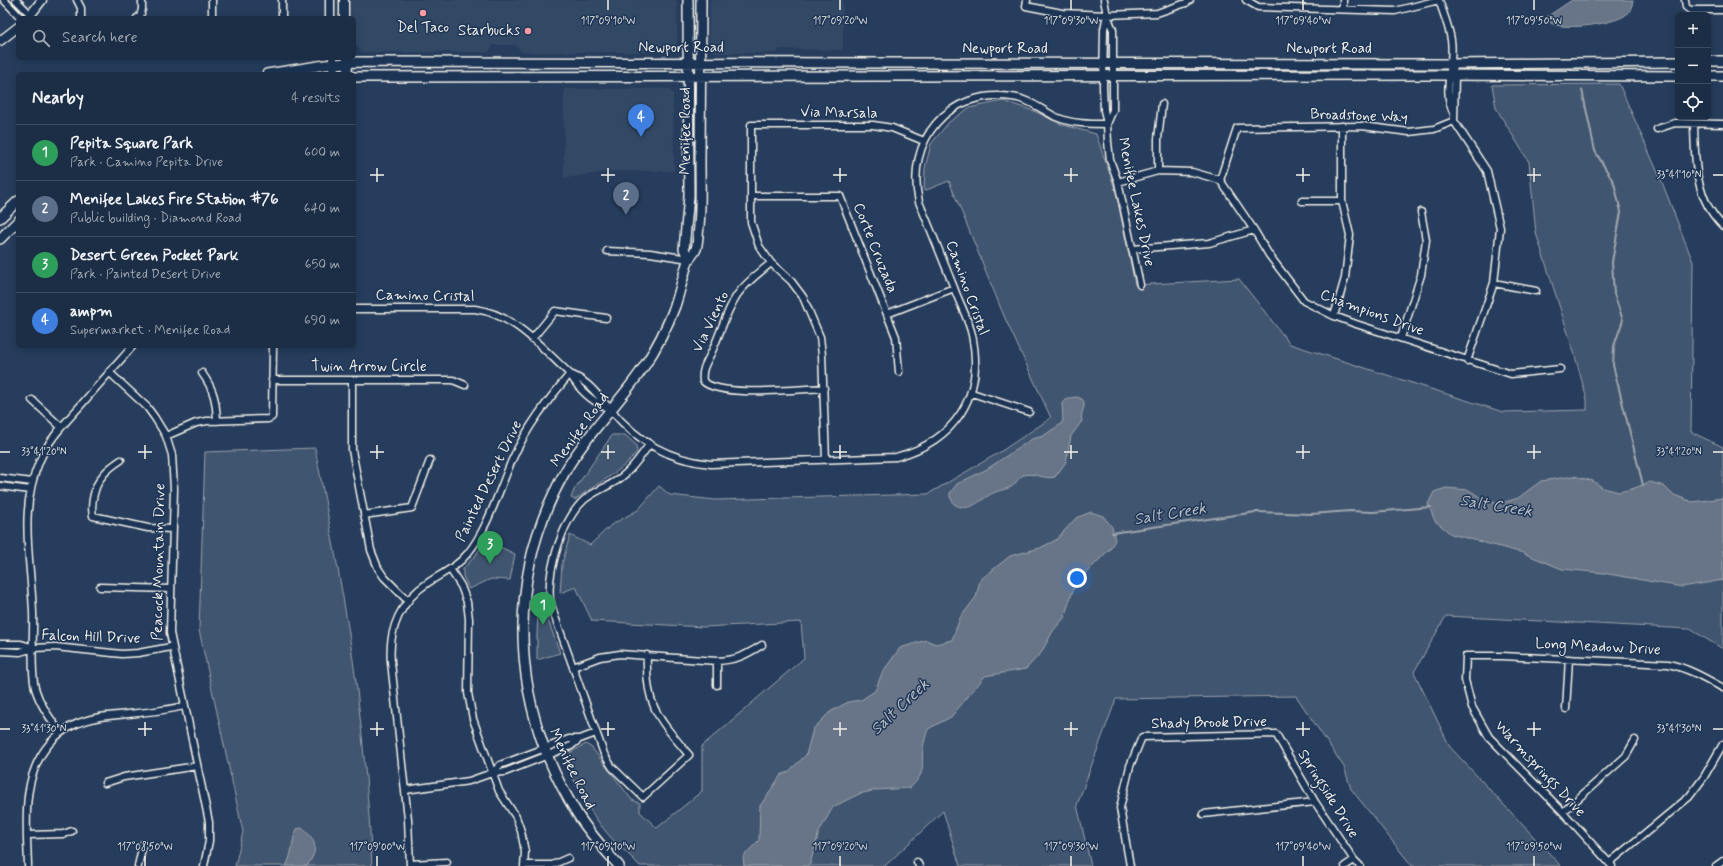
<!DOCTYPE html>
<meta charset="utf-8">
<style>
:root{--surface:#1c2e46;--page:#293a51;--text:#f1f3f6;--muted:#a0a8b3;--line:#3a4a5f;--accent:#e797bd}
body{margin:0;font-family:Mynerve,sans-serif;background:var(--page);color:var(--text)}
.controls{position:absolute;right:12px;top:12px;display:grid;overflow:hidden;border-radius:6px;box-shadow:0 2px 10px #0003}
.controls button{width:36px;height:36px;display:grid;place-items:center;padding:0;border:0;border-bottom:1px solid var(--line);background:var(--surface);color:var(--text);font:20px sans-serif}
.you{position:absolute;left:1077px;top:578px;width:14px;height:14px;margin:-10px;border:3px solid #fff;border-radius:50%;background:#1a73e8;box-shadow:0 0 0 6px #1a73e833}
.badge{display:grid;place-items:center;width:26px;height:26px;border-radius:50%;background:var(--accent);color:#fff;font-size:13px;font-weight:700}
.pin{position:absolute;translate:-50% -33px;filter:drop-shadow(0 1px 2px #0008)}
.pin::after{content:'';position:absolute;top:21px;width:14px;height:12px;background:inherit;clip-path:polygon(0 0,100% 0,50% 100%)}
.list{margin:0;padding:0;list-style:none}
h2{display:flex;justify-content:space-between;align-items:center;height:52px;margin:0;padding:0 16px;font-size:17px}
h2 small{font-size:13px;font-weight:400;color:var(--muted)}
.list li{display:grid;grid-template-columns:26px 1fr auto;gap:12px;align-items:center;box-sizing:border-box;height:56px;padding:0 16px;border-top:1px solid var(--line)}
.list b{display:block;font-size:15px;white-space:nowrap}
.list p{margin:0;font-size:13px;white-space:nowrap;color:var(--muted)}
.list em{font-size:13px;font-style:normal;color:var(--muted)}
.icon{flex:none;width:22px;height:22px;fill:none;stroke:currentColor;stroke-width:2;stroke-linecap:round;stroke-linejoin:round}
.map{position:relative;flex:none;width:1723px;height:866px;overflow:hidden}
.search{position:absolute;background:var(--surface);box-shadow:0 2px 10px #0003;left:16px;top:16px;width:340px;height:44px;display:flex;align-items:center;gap:10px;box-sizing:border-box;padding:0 14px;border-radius:6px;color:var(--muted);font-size:15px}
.panel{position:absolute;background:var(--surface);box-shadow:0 2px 10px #0003;left:16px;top:72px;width:340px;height:276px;border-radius:6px}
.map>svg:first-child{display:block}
.built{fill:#334966}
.green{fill:#40546f;stroke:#9aa2ac}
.water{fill:#677588;stroke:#9fa7ae}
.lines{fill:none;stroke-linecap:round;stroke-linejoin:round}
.stream{stroke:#9fa7ae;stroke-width:2}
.street-casing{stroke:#f4f1e8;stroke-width:9}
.secondary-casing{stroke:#f4f1e8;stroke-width:11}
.primary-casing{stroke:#f4f1e8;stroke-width:12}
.street{stroke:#1d3557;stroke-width:6}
.secondary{stroke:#1d3557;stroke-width:8}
.primary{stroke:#1d3557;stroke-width:9}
.ticks{fill:none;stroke:#f4f1e8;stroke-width:1.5}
.poi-dot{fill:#ff9aa2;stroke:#1d3557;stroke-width:1.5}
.labels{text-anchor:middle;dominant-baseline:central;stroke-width:3;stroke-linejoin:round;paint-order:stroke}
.poi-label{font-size:15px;fill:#f4f1e8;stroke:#1d3557}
.street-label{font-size:15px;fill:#f4f1e8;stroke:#1d3557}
.water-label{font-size:16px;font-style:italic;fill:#bcbfc2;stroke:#1d3557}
.ticks-label{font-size:10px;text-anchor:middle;fill:#f4f1e8;stroke:#1d3557;stroke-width:3;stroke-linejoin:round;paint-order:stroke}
</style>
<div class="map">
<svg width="1723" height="866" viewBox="0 0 1723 866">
<rect width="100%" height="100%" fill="#263d5d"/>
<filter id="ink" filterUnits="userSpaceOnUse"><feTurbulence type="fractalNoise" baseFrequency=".025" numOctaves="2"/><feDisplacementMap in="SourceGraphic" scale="8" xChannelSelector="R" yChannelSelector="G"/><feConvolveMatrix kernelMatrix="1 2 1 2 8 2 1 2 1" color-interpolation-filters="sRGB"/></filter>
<g filter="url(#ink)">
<path class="built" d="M351 0H677V45L669 52H522L515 45H493L489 52H362L354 44V18H351Z
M710 0H843V50L780 49 776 53H716L708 44Z
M564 89H669L673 94 674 171H609L600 173 564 178Z"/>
<path class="green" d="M1619 84 1662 182 1693 262 1691 432 1723 447V649L1690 629 1446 616 1414 672 1450 747 1561 866H1412L1351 789 1344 767 1296 696 1116 699 1077 805 1091 866H960L943 811 885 866H640C632 857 623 850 615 842 594 820 579 793 567 765L571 752 586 744 592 748 632 800 640 803V812L657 828 702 791V746L804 658 801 622 704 627 592 621 576 587 560 593 562 564 570 535 590 545 611 525 638 510 659 486 670 495 715 500 928 494 1000 452 1051 418 1004 316 949 181 924 191 925 168 931 144 949 122 969 108 1003 101 1034 111 1063 125 1096 134 1116 192 1135 285 1239 279 1290 344 1503 412 1587 410V400L1574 352 1536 233 1529 162 1496 108 1492 85Z
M612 435H625L636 445 637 452C620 474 596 483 575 500L571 498 574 490Z
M315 448C330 528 347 609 357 690 364 749 369 807 372 866H235L243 832 199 630 205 452Z
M485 540 515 554 510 580 491 579 469 589 463 576V569L476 555Z
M539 594H543L548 620 560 653 537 660V633Z"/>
<path class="water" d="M1572 0H1633C1632 7 1630 13 1624 16 1612 24 1557 33 1547 20L1548 16Z
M1077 397 1082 399 1084 402C1085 410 1080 412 1082 421L1071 436 1066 462 1055 477C1044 480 1035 472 1024 475 1017 477 1017 484 1011 487 1005 490 999 490 993 493 979 500 970 514 954 504L950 497V493L957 484 987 469 1032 439 1043 436 1061 424 1063 420 1062 403 1069 398Z
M1574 476 1593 481 1603 488 1619 492 1632 489 1650 482 1664 486 1672 494 1692 502 1723 498V580L1682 587 1603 573 1562 569 1523 553 1451 534 1435 521 1428 504 1434 492 1446 488 1469 490 1483 499 1502 503 1518 498 1541 481Z
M1091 512 1103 516 1112 527 1115 540 1110 549 1075 584 1064 618 1053 631 1041 653 1026 669 985 676 951 717 928 729C926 735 924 742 923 748 921 769 927 771 910 788L876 790 859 794 833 807 819 832 810 864 807 866H744L743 857 759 840 760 806 781 775 788 772 806 755 813 729 830 712 848 702 861 700 875 691 882 673 900 648 926 640 936 644 952 640 960 618 976 597 980 580 1010 556 1040 548 1056 540 1076 518Z
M302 828C318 841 318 850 307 866H286C293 854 291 841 297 829Z"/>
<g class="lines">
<path class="stream" d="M1582 90 1595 151 1614 183 1621 212 1612 262 1614 294 1623 320 1614 346 1613 365 1643 485
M1112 533 1256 512 1311 514 1350 511 1373 512 1431 507"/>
<g class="street-casing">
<path id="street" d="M4 0 21 18
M16 0 31 15
M77 0 81 8V18
M1027 0 1026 6 1062 13 1107 15 1157 13 1186 3 1190 0
M1104 0 1107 15 1113 30V110L1107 124
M1246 0 1258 7 1395 11 1439 0
M1343 0V9
M1439 0C1443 13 1449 26 1451 40 1455 65 1441 90 1454 114
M1685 0 1686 7 1690 10H1723
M1107 15 1104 29 1103 87 1104 110 1107 124 1108 142 1110 160 1118 182 1140 285
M137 18 140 17 142 9V0
M212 18V0
M282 18V0
M1451 64 1455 75 1454 121 1487 171 1500 228 1494 283 1467 361
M1694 124C1695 161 1694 197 1723 226
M1657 129 1675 123 1723 124
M1158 171V139L1162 104
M1220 180 1237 128 1362 126 1409 132 1434 129 1454 121
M1118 182 1158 171 1192 172 1220 180 1254 230 1269 255 1304 301 1334 316 1356 324 1511 374 1560 369
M751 196H840L896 337 899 372
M1302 201H1342
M1132 249 1209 243 1254 230
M607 251 650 253 689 259
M771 263C759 273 746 282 737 295 726 312 721 331 713 349 708 361 701 368 703 381 720 398 798 389 824 388
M1494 283 1536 291
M354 309H475C514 314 542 348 570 374 579 390 593 402 609 409
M887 314 954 288
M1334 316 1345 278 1350 235 1342 201V126
M1401 338 1421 275 1426 240 1421 212
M532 339 555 311 606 318
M109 372 147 407 155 418 166 436 172 455 174 489 170 633 209 822V841L204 866
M202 373C214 390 216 400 217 421
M570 374C590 382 597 395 611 410 638 442 669 460 711 464L896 457C955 441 985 396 972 335 969 321 961 306 956 293 944 263 932 232 919 202 905 141 948 88 1012 97 1029 99 1042 110 1056 117 1072 124 1090 124 1107 124
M272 380H453L465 385
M352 380V450L371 550 378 568 384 577 407 600
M972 393 1029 412
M32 400 61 427
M166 436 196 423 207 421 268 419 272 417 273 346
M121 460C115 464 108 469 104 474 95 484 90 503 93 516L148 528 172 529
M826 460 822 355 820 337 803 297 791 281 771 263 759 246 751 222V125H873L892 128 924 141
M0 478 32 482
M0 486 30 490
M364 515 412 508 430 460
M450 569 461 586 467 602 469 619 468 693 473 719 499 791 516 817 521 831 525 852 524 866
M100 587 170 589
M0 644H21L34 648
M0 651 20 652 34 648 55 647 122 654 138 653 171 647
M647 655C645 706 658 718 689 755L643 797 612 767 604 754 554 614C553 609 551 604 550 599 547 570 563 519 584 500 592 493 602 489 611 484 628 475 638 460 649 445
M573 667 600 657 620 654 717 661C737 660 746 655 762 645
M717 685V661
M1566 709 1569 659
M60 732C50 718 40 705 35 688 30 667 34 635 33 612 31 561 18 509 40 460 49 439 66 422 81 405 98 385 116 365 133 346
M492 773 500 765 569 739H580
M105 783 124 777 197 766
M405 790 469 781 492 773 505 772 571 746 580 739 596 733
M1563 812 1626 756 1635 740
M1203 814 1315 802
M28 835 63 834 72 831
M917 862 919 866
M1609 863 1689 797 1704 777 1723 744
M410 864 447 862
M525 865H552L568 858
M28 866C27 825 20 777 50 743 63 728 79 721 100 717 128 713 156 713 184 706
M138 866 143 844
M410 866 408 819 391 662C388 629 401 600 429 582 443 573 458 566 468 553 487 530 500 488 512 460 527 427 547 401 570 374
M1130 866 1120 808 1130 766 1142 737 1276 734 1315 802 1354 860 1360 866
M1345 866 1354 860
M1612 866 1563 812 1489 737 1472 707 1465 680 1466 656H1502L1668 664C1688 668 1705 678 1723 688
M1716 866 1723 861"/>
</g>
<g class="secondary-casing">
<path id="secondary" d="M330 0V18
M344 0V18
M28 18 42 0
M0 41 18 27
M333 58 334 74
M347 58 348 74"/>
</g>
<g class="primary-casing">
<path id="primary" d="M688 0 689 196 684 249 689 259
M1708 61H1723
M267 74 325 65 356 62 1451 64 1678 62
M1708 76H1723
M354 77 1438 75 1678 76
M0 218 18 201
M0 239 18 221
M619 866C605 850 589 833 578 815 511 709 503 580 566 470 588 432 621 402 645 365 657 347 667 327 675 306 680 291 683 276 688 261 690 257 694 254 696 249 698 243 698 233 699 226 701 204 700 182 700 160 700 107 701 53 701 0"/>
</g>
<use href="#street" class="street"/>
<use href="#secondary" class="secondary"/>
<use href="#primary" class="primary"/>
</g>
</g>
<path class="ticks" d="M608 0V10M840 0V10M1071 0V10M1303 0V10M1534 0V10M377 168V182M608 168V182M840 168V182M1071 168V182M1303 168V182M1534 168V182M370 175H384M601 175H615M833 175H847M1064 175H1078M1296 175H1310M1527 175H1541M1713 175H1723M145 445V459M377 445V459M608 445V459M840 445V459M1071 445V459M1303 445V459M1534 445V459M0 452H10M138 452H152M370 452H384M601 452H615M833 452H847M1064 452H1078M1296 452H1310M1527 452H1541M1713 452H1723M145 722V736M377 722V736M608 722V736M840 722V736M1071 722V736M1303 722V736M1534 722V736M0 729H10M138 729H152M370 729H384M601 729H615M833 729H847M1064 729H1078M1296 729H1310M1527 729H1541M1713 729H1723M145 856V866M377 856V866M608 856V866M840 856V866M1071 856V866M1303 856V866M1534 856V866"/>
<g class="poi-dot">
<circle cx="423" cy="13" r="4"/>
<circle cx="528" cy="31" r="4"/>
</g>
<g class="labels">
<g class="poi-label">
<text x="423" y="28">Del Taco</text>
<text x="520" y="31" text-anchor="end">Starbucks</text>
</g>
<g class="street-label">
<text x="681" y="48">Newport Road</text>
<text x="1005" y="49">Newport Road</text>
<text x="1329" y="49">Newport Road</text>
<text transform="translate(839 113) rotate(1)">Via Marsala</text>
<text transform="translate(1359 116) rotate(2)">Broadstone Way</text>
<text transform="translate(686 131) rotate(-90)">Menifee Road</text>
<text transform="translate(1136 202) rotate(78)">Menifee Lakes Drive</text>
<text transform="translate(875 248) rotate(68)">Corte Cruzada</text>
<text transform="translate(967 288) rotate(70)">Camino Cristal</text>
<text transform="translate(425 296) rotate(1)">Camino Cristal</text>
<text transform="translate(1372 313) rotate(20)">Champions Drive</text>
<text transform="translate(711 322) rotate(-64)">Via Viento</text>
<text x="369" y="367">Twin Arrow Circle</text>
<text transform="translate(580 430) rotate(-54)">Menifee Road</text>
<text transform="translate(489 481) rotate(-64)">Painted Desert Drive</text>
<text transform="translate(159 562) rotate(-89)">Peacock Mountain Drive</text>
<text transform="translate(91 637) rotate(2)">Falcon Hill Drive</text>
<text transform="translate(1598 647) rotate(3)">Long Meadow Drive</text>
<text transform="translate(1209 723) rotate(-1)">Shady Brook Drive</text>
<text transform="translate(572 769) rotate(64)">Menifee Road</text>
<text transform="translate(1540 769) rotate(47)">Warmsprings Drive</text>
<text transform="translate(1328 794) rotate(58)">Springside Drive</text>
</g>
<g class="water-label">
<text transform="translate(1496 506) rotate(9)">Salt Creek</text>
<text transform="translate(1170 514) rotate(-9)">Salt Creek</text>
<text transform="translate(900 707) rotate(-43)">Salt Creek</text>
</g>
</g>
<g class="ticks-label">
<text x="608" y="24">117°09'10"W</text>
<text x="840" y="24">117°09'20"W</text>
<text x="1071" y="24">117°09'30"W</text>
<text x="1303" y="24">117°09'40"W</text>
<text x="1534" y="24">117°09'50"W</text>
<text x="1679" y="178">33°41'10"N</text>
<text x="1679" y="455">33°41'20"N</text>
<text x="44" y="455">33°41'20"N</text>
<text x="1679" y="732">33°41'30"N</text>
<text x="44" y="732">33°41'30"N</text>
<text x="145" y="850">117°08'50"W</text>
<text x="377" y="850">117°09'00"W</text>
<text x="608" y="850">117°09'10"W</text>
<text x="840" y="850">117°09'20"W</text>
<text x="1071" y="850">117°09'30"W</text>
<text x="1303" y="850">117°09'40"W</text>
<text x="1534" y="850">117°09'50"W</text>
</g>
</svg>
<div class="controls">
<button>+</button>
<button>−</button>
<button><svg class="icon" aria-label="locate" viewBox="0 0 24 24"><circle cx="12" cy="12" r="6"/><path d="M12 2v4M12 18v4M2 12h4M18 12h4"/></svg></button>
</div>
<div class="you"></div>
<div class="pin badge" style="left:543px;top:625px;background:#2e9e5b">1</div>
<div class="pin badge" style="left:626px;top:215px;background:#5c6f8a">2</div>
<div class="pin badge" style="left:490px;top:564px;background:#2e9e5b">3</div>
<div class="pin badge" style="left:641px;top:137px;background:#3f7fe0">4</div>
<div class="search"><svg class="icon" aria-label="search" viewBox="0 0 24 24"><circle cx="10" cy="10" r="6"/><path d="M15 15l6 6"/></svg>Search here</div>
<section class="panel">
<h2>Nearby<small>4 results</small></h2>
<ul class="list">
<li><span class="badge" style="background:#2e9e5b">1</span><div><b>Pepita Square Park</b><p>Park · Camino Pepita Drive</p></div><em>600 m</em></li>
<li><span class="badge" style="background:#5c6f8a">2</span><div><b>Menifee Lakes Fire Station #76</b><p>Public building · Diamond Road</p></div><em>640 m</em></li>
<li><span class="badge" style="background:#2e9e5b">3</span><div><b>Desert Green Pocket Park</b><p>Park · Painted Desert Drive</p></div><em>650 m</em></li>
<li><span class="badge" style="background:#3f7fe0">4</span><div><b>ampm</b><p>Supermarket · Menifee Road</p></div><em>690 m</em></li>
</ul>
</section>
</div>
